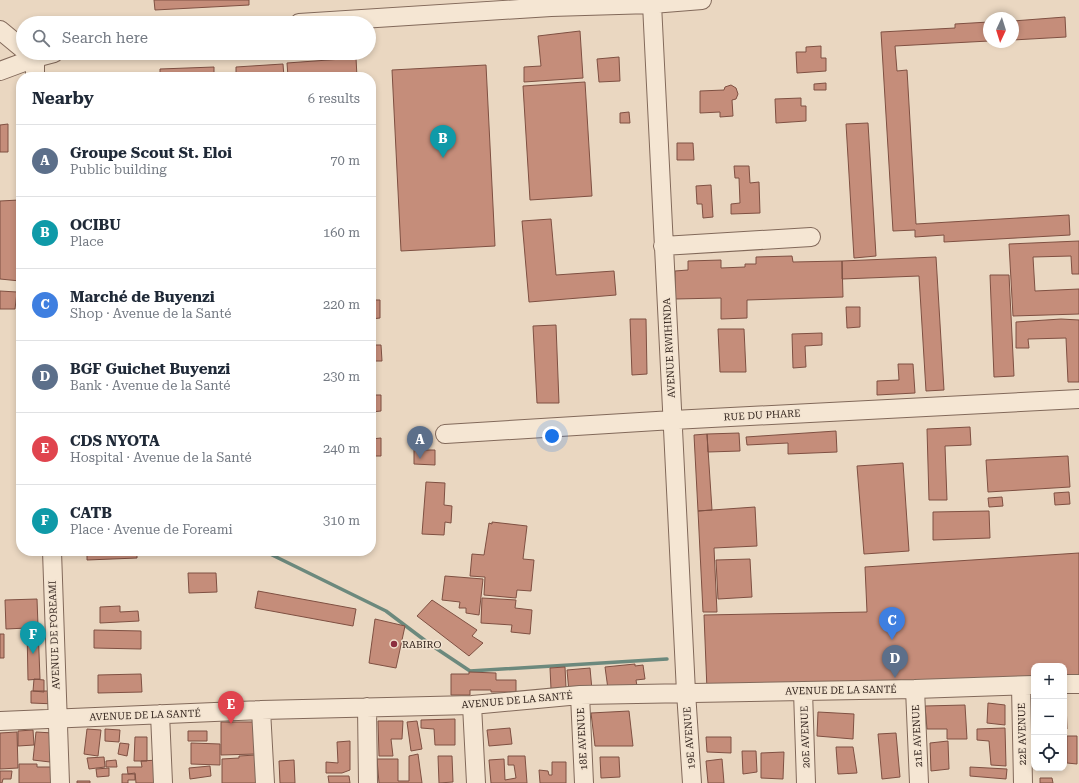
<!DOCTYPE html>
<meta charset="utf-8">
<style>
:root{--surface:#fff;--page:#f6f6f7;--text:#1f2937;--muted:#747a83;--line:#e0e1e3;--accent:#d93025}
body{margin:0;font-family:"Roboto Serif",serif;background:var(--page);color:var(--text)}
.controls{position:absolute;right:12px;bottom:12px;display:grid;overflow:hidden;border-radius:8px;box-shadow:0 2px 6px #0003}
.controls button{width:36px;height:36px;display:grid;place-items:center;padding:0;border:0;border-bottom:1px solid var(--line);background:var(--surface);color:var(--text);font:20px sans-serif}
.compass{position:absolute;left:983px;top:12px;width:36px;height:36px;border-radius:50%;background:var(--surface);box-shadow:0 2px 6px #0003;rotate:184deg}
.you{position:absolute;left:552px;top:436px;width:14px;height:14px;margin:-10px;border:3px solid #fff;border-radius:50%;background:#1a73e8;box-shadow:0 0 0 6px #1a73e833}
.badge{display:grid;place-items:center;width:26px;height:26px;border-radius:50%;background:var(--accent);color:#fff;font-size:13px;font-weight:700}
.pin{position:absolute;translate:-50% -33px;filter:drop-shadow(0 1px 2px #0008)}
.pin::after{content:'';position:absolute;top:21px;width:14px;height:12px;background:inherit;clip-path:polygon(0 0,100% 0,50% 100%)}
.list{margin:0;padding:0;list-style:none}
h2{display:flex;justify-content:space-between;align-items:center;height:52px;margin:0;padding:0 16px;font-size:17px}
h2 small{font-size:13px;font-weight:400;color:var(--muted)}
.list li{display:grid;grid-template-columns:26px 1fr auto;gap:12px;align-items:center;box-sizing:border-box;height:72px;padding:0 16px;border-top:1px solid var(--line)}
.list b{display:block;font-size:15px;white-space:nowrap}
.list p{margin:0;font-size:13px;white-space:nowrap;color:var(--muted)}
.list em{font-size:13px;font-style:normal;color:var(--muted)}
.icon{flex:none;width:22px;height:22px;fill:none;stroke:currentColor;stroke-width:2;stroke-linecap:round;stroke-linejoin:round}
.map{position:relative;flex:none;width:1079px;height:783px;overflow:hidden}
.search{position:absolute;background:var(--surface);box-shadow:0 2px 6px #0003;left:16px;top:16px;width:360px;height:44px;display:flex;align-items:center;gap:10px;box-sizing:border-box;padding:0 14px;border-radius:22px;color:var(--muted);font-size:15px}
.panel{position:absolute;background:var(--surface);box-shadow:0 2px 6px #0003;left:16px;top:72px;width:360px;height:484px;border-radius:16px}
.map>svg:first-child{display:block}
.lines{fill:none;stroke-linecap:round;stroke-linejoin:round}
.stream{stroke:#6c897d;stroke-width:3.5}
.building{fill:#c58d7a;stroke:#7f5042}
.minor-casing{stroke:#82695a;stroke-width:20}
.minor{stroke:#f5e6d3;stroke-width:18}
.poi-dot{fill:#8c2f3f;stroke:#f2e3d0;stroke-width:1.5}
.labels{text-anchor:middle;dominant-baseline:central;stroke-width:3;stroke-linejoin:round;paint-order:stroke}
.street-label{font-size:10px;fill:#33241d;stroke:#f2e3d0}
.poi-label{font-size:10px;fill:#33241d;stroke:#f2e3d0;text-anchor:start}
</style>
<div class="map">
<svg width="1079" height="783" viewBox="0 0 1079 783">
<rect width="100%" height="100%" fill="#ead7c1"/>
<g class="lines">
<path class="stream" d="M264 551 386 611 431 645 470 671 667 659"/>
</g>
<path class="building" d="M154 0H249V5L155 10Z
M1065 17 1066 37 1013 40V21Z
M989 22V41L895 46 897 71 907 70 916 224 1069 215 1070 235 944 242V235L915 237V230L893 231 881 32 955 28V24Z
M580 31 583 78 524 82V67L541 66 538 36Z
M821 46V58H826V71L797 73 796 52H806V47Z
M619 57 620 81 599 82 597 59Z
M356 58 357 77H288L287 63Z
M283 64 284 77H236V67Z
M486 65 495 246 401 251 392 70Z
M214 67V77H160V69Z
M124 74V77H42Z
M585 82 592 196 530 200 523 86Z
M826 83V90H814V84Z
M731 85 736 88 738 94 736 99 732 100 733 116 720 117V112L700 113V91L724 90 725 87Z
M801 98V106H806V121L776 123 775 99Z
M629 112 630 123H620V113Z
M868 123 876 256 854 258 846 124Z
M8 124V152H0V125Z
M677 143H693L694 160H677Z
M734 166H749L750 183 759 182 760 213 731 214V204L740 203 739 178H735Z
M711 185 713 217 703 218 702 204H697L696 186Z
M19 200 20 281 0 279V201Z
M551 219 556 275 614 271 616 295 529 302 522 221Z
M1079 241V274H1072L1071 256 1033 257 1035 291 1079 289V314L1013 316 1009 244Z
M792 256 793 262 842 261 843 297 747 300V318L721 319V298L675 299V271L688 270V261L721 260V268L745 267V264H756V257Z
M936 257 944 390 926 391 919 276 842 279V261Z
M990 275H1009L1014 376 994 377Z
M0 291 17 292 15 309H0Z
M371 300H380V318L371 319Z
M846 307H860V327L847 328Z
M630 319H646L647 374 632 375Z
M1061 319 1079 320V382H1068L1066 338 1028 339 1029 348H1016V322Z
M556 325 559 403H537L533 326Z
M718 329H744L746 372H720Z
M822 333V345L805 346 806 367 793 368 792 334Z
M371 345H381L382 361H371Z
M898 364H913L915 393 877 395V381L899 380Z
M371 395H381V411L371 412Z
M970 427 971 445 945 446 947 500H929L927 429Z
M836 431 837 452 788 454V443L747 445 746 437Z
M739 433 740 451 708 452 707 434Z
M707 434 712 510 698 511 694 435Z
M381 438V456H371V439Z
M414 450H435V465L414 464Z
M1068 456 1070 487 988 492 986 460Z
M903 463 909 551 864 554 857 466Z
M426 482 445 483 444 505 452 506 451 523 445 522 444 535 422 534Z
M1069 492 1070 504 1055 505 1054 493Z
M1002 497 1003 506 989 507 988 498Z
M755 507 757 546 714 548 717 612H703L698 511Z
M989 511 990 538 933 540V512Z
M492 522 527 526 523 559 534 560 531 591 517 590 516 598 484 595 485 577 470 576 472 554 484 555 489 523 492 524Z
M87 551H137V558L87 560Z
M1079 553V680L1064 681V666H1034V682L707 690 704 615 867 612 865 567Z
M750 559 752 597 718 599 716 560Z
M188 573H216L217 592 189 593Z
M445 576 483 579 479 615 466 613V608H459L460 602 442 600Z
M258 591 356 609 353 626 255 608Z
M482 598 516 600 515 608 532 610 530 634 511 632 512 625 481 623Z
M37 599 40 679 28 680 27 628 6 629 5 600Z
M432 600 477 630 472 636 483 643 469 656 417 616Z
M120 606V612L138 611 139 621 100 623V607Z
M375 619 405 626 396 668 369 663Z
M94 630 141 631V649L94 648Z
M0 634H4V658H0Z
M635 664V666L643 665 645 679 636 680 637 686 608 689 605 667Z
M565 667 566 688 551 689 550 668Z
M590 668 592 690 569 692 567 670Z
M469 672 496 673V680H516V692H491V690H470V695H451V674H469Z
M141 674 142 692 98 693V675Z
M34 679 44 680V692L33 691Z
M31 691H56V704L31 703Z
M1064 702H1066L1067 729H1064Z
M988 703 1005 705V725L987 723Z
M1030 703H1034V729H1032Z
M965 705 967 739H947V729H927L925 706Z
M629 711 633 746H595L591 713Z
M818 712 854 714 853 739 817 736Z
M455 719V745H435L434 729 421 728V720Z
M378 721H403L402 739H391L393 756H379Z
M417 721 422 749 411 751 407 722Z
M221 722H256V754L221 755Z
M510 728 512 744 489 746 487 730Z
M1005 728 1006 766 991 765 989 741 977 740V729Z
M87 729 101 730 98 756 84 754Z
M105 729 120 730 119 742 105 741Z
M33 730 34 745 18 746V731Z
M188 731H207V741H188Z
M17 732 18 768 0 769V733Z
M36 732 53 733 50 762 33 760Z
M896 733 900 777 882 779 878 734Z
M1067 736H1077V764L1067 763Z
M135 737H147V761H134Z
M706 737H731V753L707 752Z
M350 741V770L342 773H326V762L338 763 337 742Z
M948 741 949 769 931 771 930 743Z
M120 743 129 744 127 756 118 754Z
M191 743 220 744V765L191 764Z
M836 747H853L857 773 838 774Z
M742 751H756L757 772 743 774Z
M784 752 783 779 761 778V753Z
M418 754 422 783H379L377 759H398V781H409V756Z
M256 755 257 783H222V759L239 758V756Z
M438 756H452L453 782 439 783Z
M508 756H525L527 783H491L489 760 504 759 505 780 516 778 514 765H508Z
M104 757 105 767 89 769 87 758Z
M600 757H619L620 777 601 778Z
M722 759 724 783H708L706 761Z
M116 760 117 767H106V761Z
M158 760 154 783H136L135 773 128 774 127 767H142L141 761Z
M294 760 295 783H280L279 761Z
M552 762H566V783H540L539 770 548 771 549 775H552Z
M19 764H37V767H56L55 783H19Z
M210 766 211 776 190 779 189 768Z
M970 767 1007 769 1006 779 970 776Z
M109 768V776L97 777 96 769Z
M0 771H12L11 779H3L2 783H0Z
M122 774H135V780H128V783H122Z
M328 776H349L350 783H329Z
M1040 778H1052L1053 783H1040Z
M77 781H90V783H77Z"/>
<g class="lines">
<g class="minor-casing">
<path id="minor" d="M652 4 686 692 692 783
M299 23 551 7 652 4 702 0
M0 30 23 49
M29 53 35 58V77
M0 71 35 58 54 53
M663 246 811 237
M445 434 673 420 1079 399
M52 551 60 783
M1064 684H1079
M1021 686 1023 783
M915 689 919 783
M803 691 806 783
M580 695 584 783
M472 705 476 783
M367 707 368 783
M261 710 265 783
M160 714 163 783
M0 721 261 710 472 705 580 695 915 689 1034 685"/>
</g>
<use href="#minor" class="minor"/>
</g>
<circle class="poi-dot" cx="394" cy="644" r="4"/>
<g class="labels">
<g class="street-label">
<text transform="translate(669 348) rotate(-93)">AVENUE RWIHINDA</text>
<text transform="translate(762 415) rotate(-3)">RUE DU PHARE</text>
<text transform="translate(54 635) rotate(-92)">AVENUE DE FOREAMI</text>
<text transform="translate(841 690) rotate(-1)">AVENUE DE LA SANTÉ</text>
<text transform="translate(517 700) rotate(-5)">AVENUE DE LA SANTÉ</text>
<text transform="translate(145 715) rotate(-2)">AVENUE DE LA SANTÉ</text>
<text transform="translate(1022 734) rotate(-91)">22E AVENUE</text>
<text transform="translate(917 736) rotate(-93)">21E AVENUE</text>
<text transform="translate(805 737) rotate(-92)">20E AVENUE</text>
<text transform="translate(689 738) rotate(-94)">19E AVENUE</text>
<text transform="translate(582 739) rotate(-93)">18E AVENUE</text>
</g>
<g class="poi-label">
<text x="402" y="644">RABIRO</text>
</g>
</g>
</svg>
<div class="controls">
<button>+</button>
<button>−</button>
<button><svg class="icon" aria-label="locate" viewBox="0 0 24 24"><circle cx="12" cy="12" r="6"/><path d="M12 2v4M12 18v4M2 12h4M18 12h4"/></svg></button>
</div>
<svg class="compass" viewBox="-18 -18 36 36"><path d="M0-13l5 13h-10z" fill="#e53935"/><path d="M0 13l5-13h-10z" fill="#747a83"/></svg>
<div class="you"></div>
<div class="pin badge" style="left:420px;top:459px;background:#5c6f8a">A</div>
<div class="pin badge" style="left:443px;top:158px;background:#0f9aa8">B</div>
<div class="pin badge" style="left:892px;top:640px;background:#3f7fe0">C</div>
<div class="pin badge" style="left:895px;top:678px;background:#5c6f8a">D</div>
<div class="pin badge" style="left:231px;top:724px;background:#e0444e">E</div>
<div class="pin badge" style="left:33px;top:654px;background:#0f9aa8">F</div>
<div class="search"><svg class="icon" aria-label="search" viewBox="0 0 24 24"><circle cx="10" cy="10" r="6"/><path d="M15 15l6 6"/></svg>Search here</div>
<section class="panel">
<h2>Nearby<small>6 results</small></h2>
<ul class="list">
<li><span class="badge" style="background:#5c6f8a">A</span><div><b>Groupe Scout St. Eloi</b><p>Public building</p></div><em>70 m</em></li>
<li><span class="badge" style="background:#0f9aa8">B</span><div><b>OCIBU</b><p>Place</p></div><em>160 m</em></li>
<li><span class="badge" style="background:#3f7fe0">C</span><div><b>Marché de Buyenzi</b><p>Shop · Avenue de la Santé</p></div><em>220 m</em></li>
<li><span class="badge" style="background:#5c6f8a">D</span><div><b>BGF Guichet Buyenzi</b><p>Bank · Avenue de la Santé</p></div><em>230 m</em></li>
<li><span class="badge" style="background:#e0444e">E</span><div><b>CDS NYOTA</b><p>Hospital · Avenue de la Santé</p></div><em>240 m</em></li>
<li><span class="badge" style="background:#0f9aa8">F</span><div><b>CATB</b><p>Place · Avenue de Foreami</p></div><em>310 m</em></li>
</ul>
</section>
</div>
